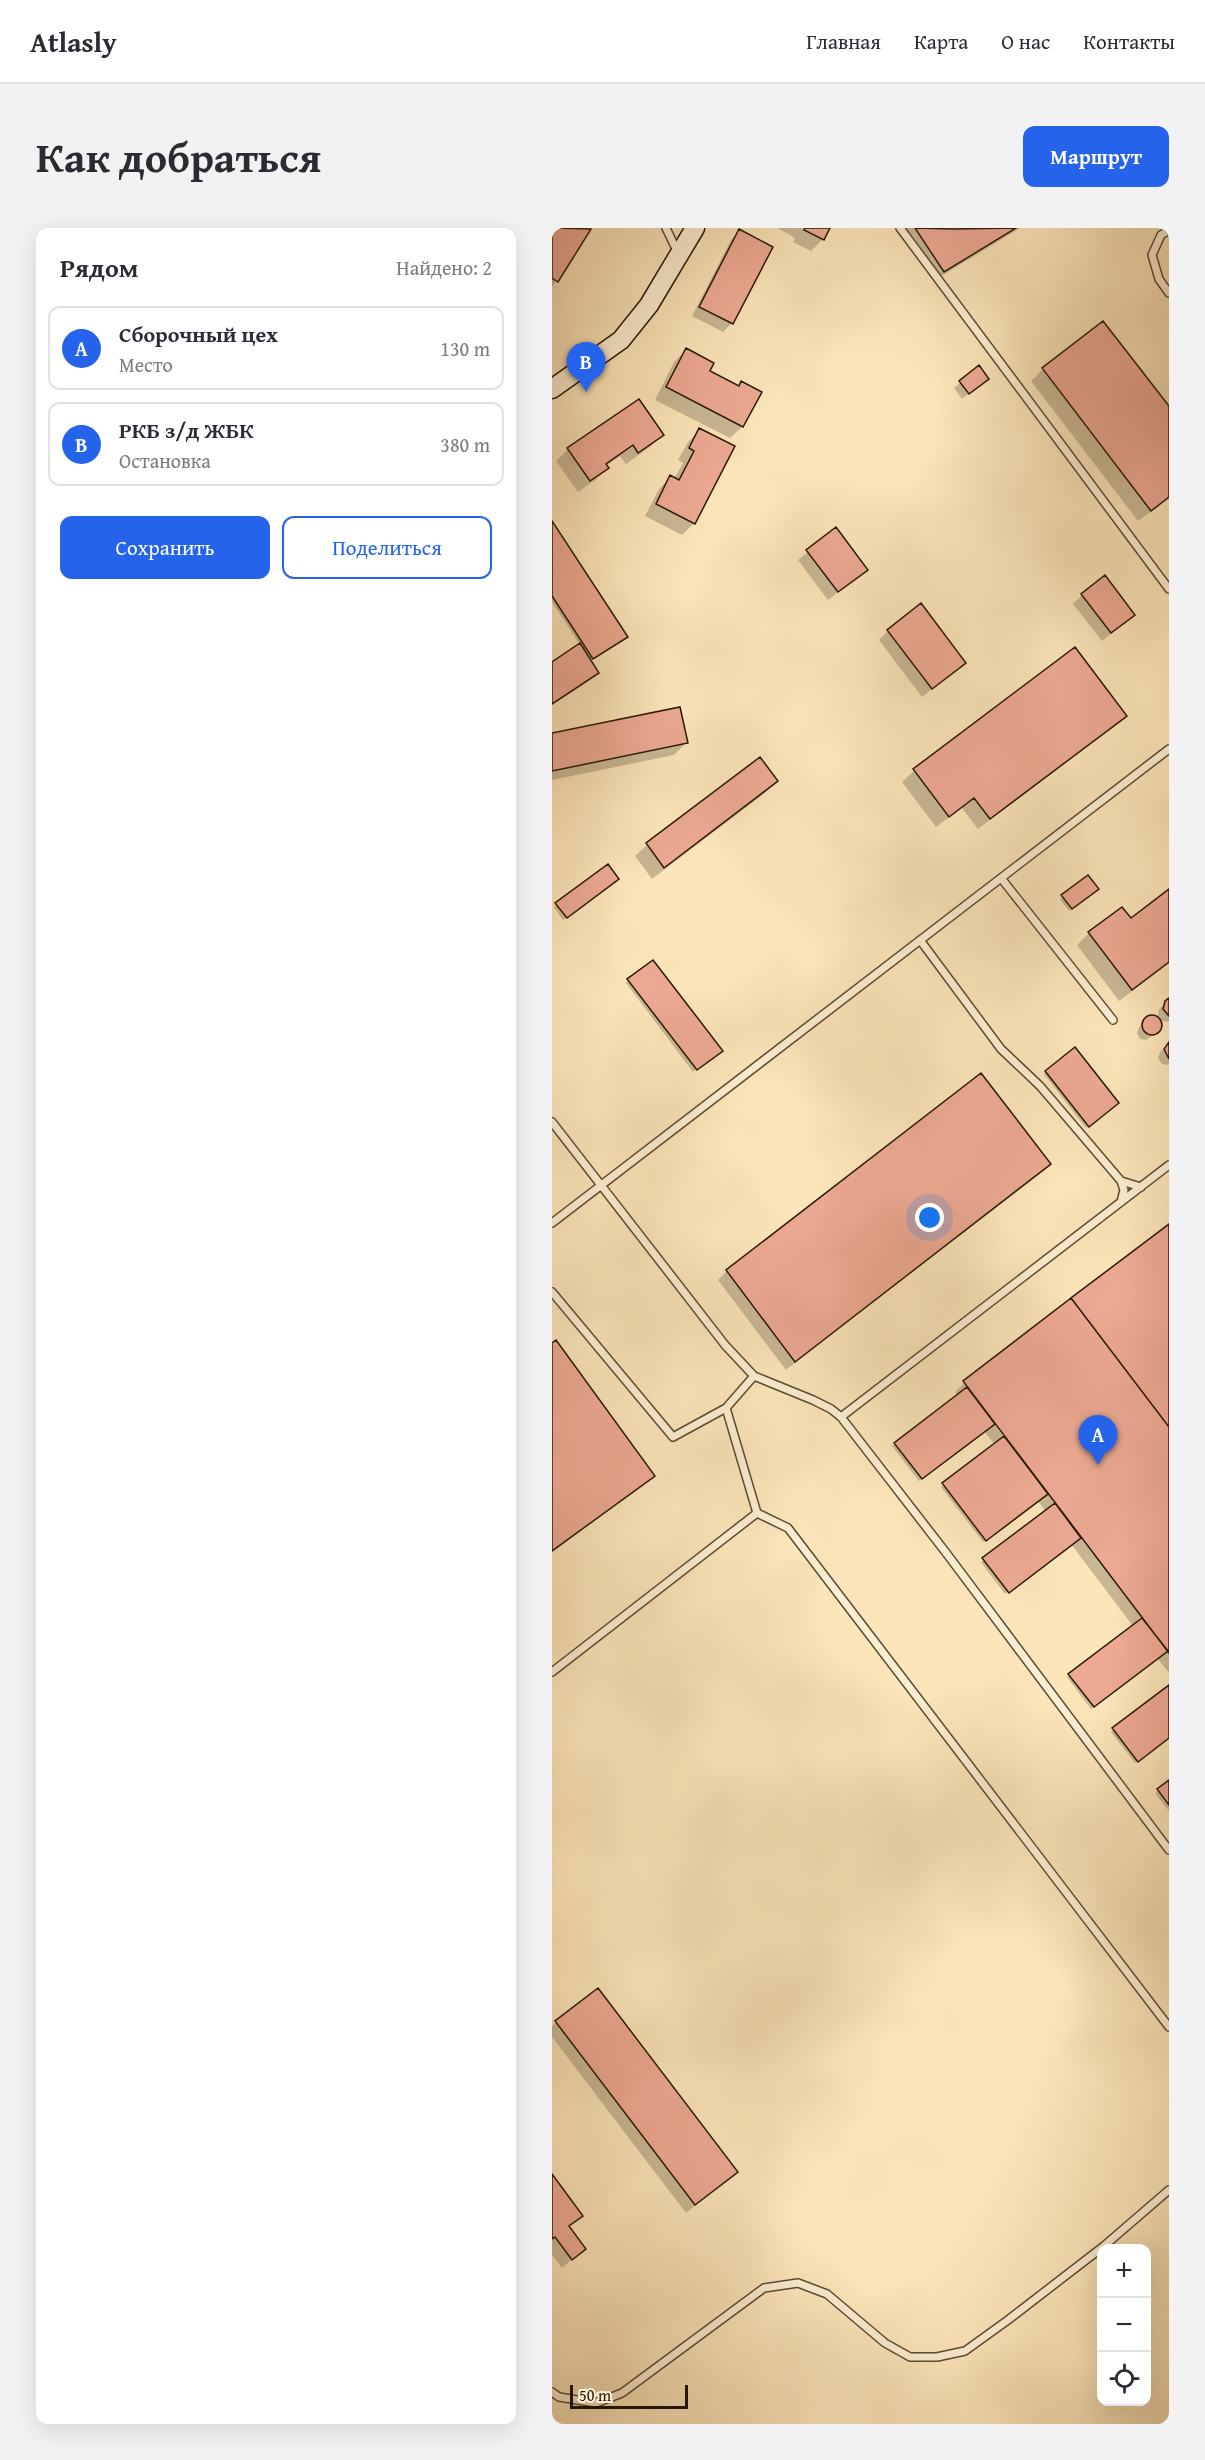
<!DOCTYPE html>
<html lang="ru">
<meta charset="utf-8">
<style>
:root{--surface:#fff;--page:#f2f2f3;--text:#2b2b33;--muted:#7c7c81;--line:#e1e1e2;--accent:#2563eb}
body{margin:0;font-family:"Gentium Book Plus",serif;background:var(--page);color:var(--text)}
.controls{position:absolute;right:18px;bottom:18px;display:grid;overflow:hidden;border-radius:12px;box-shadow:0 6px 24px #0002}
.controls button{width:54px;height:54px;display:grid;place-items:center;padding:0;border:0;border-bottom:2px solid var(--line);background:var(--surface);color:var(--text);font:30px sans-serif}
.scale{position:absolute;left:18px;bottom:15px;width:118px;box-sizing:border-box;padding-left:6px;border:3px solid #271706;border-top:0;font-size:16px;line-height:21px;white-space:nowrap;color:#271706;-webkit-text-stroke:4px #fceed2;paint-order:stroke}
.you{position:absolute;left:378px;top:990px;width:21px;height:21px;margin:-15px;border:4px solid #fff;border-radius:50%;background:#1a73e8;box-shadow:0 0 0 9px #1a73e833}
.badge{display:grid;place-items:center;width:39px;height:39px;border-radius:50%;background:var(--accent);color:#fff;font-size:20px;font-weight:700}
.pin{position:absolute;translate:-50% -50px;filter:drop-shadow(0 2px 3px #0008)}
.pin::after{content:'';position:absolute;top:32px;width:21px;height:18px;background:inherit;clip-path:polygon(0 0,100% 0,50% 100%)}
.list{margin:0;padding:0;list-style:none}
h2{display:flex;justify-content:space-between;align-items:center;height:78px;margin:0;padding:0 24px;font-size:26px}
h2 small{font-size:20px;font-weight:400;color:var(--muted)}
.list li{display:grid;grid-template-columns:39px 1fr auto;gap:18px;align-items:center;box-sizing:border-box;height:84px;margin:0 12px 12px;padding:0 12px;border:2px solid var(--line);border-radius:12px}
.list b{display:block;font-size:22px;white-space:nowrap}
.list p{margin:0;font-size:20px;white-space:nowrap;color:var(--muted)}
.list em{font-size:20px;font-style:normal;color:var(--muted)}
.actions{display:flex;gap:12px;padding:18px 24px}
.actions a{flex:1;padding:14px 0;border:2px solid var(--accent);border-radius:12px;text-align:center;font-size:21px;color:var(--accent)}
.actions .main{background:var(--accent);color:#fff}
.icon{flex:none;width:33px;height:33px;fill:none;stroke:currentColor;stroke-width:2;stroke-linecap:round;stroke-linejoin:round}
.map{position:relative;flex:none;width:617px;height:2196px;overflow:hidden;border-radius:12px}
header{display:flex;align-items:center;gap:36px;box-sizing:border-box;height:84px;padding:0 30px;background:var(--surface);border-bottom:2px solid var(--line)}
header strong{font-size:28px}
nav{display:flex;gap:33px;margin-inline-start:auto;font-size:21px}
.intro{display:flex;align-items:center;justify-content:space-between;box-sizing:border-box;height:144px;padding:0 36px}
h1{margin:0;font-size:42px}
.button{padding:15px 27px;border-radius:12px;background:var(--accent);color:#fff;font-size:21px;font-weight:700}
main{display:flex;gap:36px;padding:0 36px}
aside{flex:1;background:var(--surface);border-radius:12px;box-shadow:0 6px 24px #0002}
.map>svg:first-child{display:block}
.shadow{fill:#0003}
.building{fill:#eda993;stroke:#271706;stroke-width:1.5}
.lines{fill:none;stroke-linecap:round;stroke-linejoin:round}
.lane-casing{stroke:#5c4a33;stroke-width:10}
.secondary-casing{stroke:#271706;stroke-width:21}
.lane{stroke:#fceed2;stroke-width:7}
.secondary{stroke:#fceed2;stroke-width:18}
</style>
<header>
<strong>Atlasly</strong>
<nav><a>Главная</a><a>Карта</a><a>О нас</a><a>Контакты</a></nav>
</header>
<div class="intro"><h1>Как добраться</h1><a class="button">Маршрут</a></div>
<main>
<aside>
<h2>Рядом<small>Найдено: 2</small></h2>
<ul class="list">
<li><span class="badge">A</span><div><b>Сборочный цех</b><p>Место</p></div><em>130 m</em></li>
<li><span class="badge">B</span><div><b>РКБ з/д ЖБК</b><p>Остановка</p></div><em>380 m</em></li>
</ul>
<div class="actions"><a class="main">Сохранить</a><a>Поделиться</a></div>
</aside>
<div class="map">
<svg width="617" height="2196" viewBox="0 0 617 2196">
<rect width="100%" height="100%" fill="#fbe5b9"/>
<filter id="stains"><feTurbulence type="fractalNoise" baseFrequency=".00333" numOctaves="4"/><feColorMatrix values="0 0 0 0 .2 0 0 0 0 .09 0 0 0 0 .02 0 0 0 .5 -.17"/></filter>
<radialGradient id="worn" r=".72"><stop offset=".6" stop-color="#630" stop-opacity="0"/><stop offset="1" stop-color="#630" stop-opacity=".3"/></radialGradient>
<path class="shadow" d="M0 0 37 2 0 59Z
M225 0H277L271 11 259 23 241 14 243 10Z
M348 0H468L383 52Z
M187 3 180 95 171 104 140 88 179 12Z
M551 95 617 181V270L586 293 479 153 491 141Z
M134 122 156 143 186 159 190 155V199L178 210 103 172 122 134Z
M426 140 429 156 410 171 402 160Z
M148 202 142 295 130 307 93 288 107 261 118 249 122 251 131 235 126 232 136 214Z
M110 207 98 219 74 236 68 228 54 238 55 240 43 252 26 264 4 233 16 221Z
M0 295 71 411 38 433 0 475V435L28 417 0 374Z
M283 301 314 342 276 372 246 332Z
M530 367 581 387 550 413 521 376Z
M336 403 412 435 370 469 327 412Z
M523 421 573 487 561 499 426 601 410 580 384 599 350 554 362 543Z
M0 507 134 515 122 527 0 552Z
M208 531 224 553 213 565 100 651 83 628 95 617Z
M55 638 63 653 11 692 2 679Z
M536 649 542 663 517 683 508 671Z
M617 663V735L567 773 525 717 537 705 579 692Z
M76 752 166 825 141 844 74 755Z
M617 773V793L615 794 609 792 606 787 607 781Z
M599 789 605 791 608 796 606 803 594 812 588 811 585 805 587 799Z
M617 816V836L616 837 610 836 606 830 608 824Z
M494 844 563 877 534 900 492 846Z
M497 936 234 1142 166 1052 175 1043Z
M617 998V1445L605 1430 539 1481 515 1449 581 1398 519 1316 453 1366 429 1334 494 1284 486 1273 431 1314 389 1259 443 1217 432 1203 367 1253 340 1218 406 1168 403 1164 412 1155Z
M0 1117 101 1248 92 1256 0 1324Z
M617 1459V1509L583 1535 559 1504Z
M617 1554V1583L603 1565Z
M4 1794 184 1944 134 1985 0 1809V1798Z
M0 1949 29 1988 16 1999 32 2021 10 2040 0 2027Z"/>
<path class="building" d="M0 0 39 1 6 54 0 50Z
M253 0H278L272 12 252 2Z
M363 0 401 1 464 0 392 44Z
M187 1 221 19 181 96 147 79Z
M551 93 617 178V269L599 283 490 140Z
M134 120 162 135 158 143 187 158 189 153 210 164 191 199 114 159Z
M427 137 437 151 417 166 407 153Z
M87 171 112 207 86 225 81 217 54 236 57 240 38 253 15 220Z
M147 200 183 218 143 296 104 276 118 247 127 252 142 223 137 220Z
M0 293 76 409 41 431 0 368Z
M284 299 316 342 286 364 254 322Z
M553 347 583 387 559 405 529 366Z
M369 375 414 435 380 461 335 402Z
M28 415 47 445 0 476V434Z
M523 419 575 488 438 591 422 570 397 589 361 541Z
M128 479 136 515 0 543V505Z
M208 529 226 553 112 640 94 615Z
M56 636 67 651 15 690 3 675Z
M536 647 547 661 520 681 509 667Z
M617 661V734L580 762 536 704 570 679 579 690Z
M101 732 171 823 145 842 75 751Z
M617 770V788L611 781 613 773Z
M590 797a10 10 0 1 1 20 0a10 10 0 1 1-20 0Z
M617 814V831L612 821Z
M523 819 567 875 537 899 493 843Z
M429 845 499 936 243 1134 174 1042Z
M617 996V1199L519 1070Z
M519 1070 617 1199V1425L411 1153Z
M4 1112 103 1248 0 1323V1115Z
M415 1159 443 1196 370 1251 342 1215Z
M452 1208 496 1266 434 1313 390 1255Z
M503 1275 529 1310 457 1365 430 1330Z
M590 1390 616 1423 542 1479 516 1446Z
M617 1457V1510L586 1534 560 1500Z
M617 1552V1577L605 1561Z
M46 1760 186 1944 143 1977 3 1793Z
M0 1946 31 1988 17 1998 34 2021 20 2032 3 2009 0 2011Z"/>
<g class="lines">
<g class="lane-casing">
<path id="lane" d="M114 0 126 25
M348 0 617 361
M617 2 609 7 600 27 607 51 617 65
M449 650 561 792
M368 712 449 821 488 858 569 953 589 959
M0 894 173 1117 202 1148 261 1172 279 1181 289 1189 395 1326 617 1622
M569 953 572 962 569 974
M0 995 617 521
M0 1064 121 1209 174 1180
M202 1148 174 1180 205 1285 236 1300 617 1799
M289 1189 617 937
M0 1444 205 1285
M0 2164 7 2169 44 2175 70 2165 212 2060 246 2055 275 2066 333 2115 358 2129H385L413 2123 456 2092 552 2018 617 1962"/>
</g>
<g class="secondary-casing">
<path id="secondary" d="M0 161 69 112 97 77 143 0"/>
</g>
<use href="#lane" class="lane"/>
<use href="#secondary" class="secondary"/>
</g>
<rect width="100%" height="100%" filter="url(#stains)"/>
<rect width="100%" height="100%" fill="url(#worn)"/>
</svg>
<div class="controls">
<button>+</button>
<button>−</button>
<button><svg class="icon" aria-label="locate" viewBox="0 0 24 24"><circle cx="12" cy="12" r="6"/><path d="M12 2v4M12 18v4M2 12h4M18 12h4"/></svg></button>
</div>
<div class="scale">50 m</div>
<div class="you"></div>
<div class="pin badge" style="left:546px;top:1237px">A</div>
<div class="pin badge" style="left:34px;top:164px">B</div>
</div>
</main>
